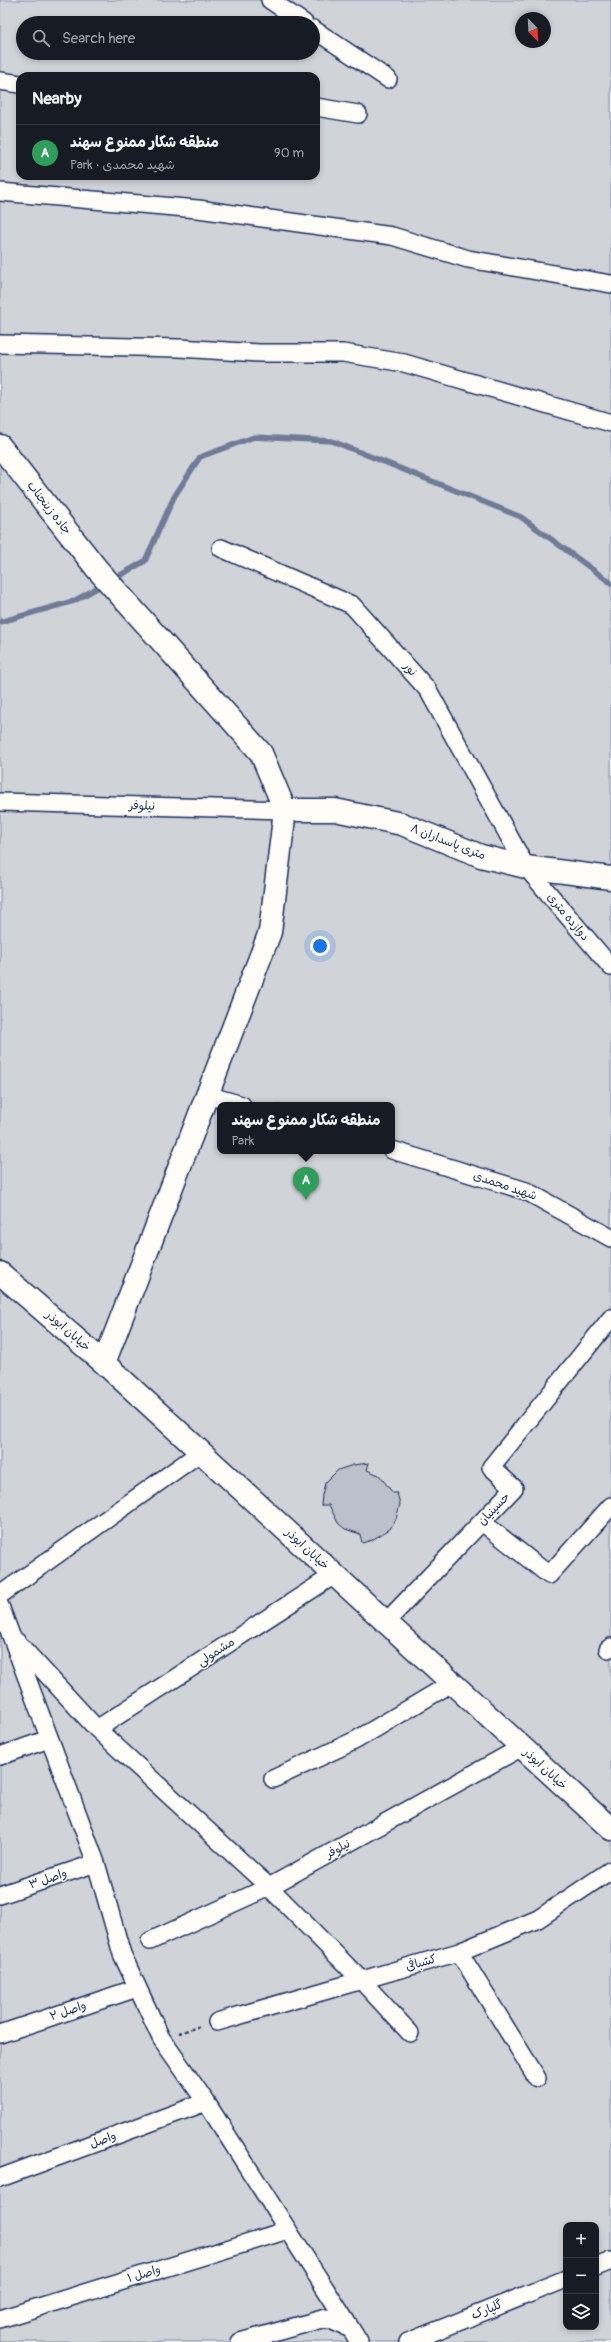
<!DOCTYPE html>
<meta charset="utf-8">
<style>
:root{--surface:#171b24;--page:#20242c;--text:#f1f3f6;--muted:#9ea1a6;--line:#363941;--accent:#b45309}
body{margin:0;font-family:Pangolin,"Playpen Sans Arabic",sans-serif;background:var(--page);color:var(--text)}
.controls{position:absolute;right:12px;bottom:12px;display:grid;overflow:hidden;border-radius:8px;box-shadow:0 2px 6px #0003}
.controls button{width:36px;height:36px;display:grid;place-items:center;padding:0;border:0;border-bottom:1px solid var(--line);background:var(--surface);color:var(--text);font:20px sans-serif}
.compass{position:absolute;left:515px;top:12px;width:36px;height:36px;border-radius:50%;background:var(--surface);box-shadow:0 2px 6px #0003;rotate:156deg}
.you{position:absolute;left:320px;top:946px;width:14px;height:14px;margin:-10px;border:3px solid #fff;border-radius:50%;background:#1a73e8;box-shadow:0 0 0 6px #1a73e833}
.badge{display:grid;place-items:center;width:26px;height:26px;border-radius:50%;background:var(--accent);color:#fff;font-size:13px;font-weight:700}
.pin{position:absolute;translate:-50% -33px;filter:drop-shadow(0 1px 2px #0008)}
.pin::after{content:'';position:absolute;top:21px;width:14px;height:12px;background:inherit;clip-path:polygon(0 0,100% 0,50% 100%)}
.popup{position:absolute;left:217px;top:1102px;width:178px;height:52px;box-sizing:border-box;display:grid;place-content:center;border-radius:8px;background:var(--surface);filter:drop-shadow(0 1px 3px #0005);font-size:13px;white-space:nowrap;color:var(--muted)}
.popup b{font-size:15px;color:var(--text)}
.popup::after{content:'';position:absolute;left:50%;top:100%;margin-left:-8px;border:8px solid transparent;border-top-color:var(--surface)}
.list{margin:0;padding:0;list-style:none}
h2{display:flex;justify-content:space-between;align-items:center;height:52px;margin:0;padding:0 16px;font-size:17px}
h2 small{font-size:13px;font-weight:400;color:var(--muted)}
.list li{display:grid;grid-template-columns:26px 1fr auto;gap:12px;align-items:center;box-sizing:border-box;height:56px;padding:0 16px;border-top:1px solid var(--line)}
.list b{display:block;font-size:15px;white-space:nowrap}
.list p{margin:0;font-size:13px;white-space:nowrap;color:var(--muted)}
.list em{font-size:13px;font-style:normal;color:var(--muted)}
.icon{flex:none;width:22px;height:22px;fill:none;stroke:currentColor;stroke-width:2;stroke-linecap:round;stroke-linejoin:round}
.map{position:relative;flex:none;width:611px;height:2342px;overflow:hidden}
.search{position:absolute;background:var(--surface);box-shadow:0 2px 6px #0003;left:16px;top:16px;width:304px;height:44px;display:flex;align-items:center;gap:10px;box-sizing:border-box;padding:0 14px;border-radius:22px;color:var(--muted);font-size:15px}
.panel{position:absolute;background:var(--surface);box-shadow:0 2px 6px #0003;left:16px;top:72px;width:304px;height:108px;border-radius:12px}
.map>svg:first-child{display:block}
.green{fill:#d0d3d8;stroke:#76819b;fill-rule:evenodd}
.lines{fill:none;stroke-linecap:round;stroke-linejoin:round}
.stream{stroke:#6f7b97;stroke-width:5.5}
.building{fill:#bbc0ca;stroke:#1b2f5e}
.street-casing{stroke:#1b2f5e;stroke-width:20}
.secondary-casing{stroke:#1b2f5e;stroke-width:25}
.path{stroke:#1b2f5e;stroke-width:2.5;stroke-dasharray:3 3;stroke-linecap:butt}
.street{stroke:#fdfcf7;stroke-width:17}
.secondary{stroke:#fdfcf7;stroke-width:22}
.labels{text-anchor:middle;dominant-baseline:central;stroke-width:3;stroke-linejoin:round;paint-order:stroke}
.street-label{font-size:12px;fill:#1b2f5e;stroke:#fdfcf7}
</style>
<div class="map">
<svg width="611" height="2342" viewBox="0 0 611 2342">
<rect width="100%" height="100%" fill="#f0f0ee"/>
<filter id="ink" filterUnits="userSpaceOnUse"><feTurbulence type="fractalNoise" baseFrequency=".025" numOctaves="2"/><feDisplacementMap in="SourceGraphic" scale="8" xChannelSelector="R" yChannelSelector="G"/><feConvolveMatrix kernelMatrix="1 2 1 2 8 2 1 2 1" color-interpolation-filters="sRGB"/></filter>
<g filter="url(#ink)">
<path class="green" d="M0 0H611V2342H0ZM521 18H545V42H521ZM23 23H313V53H23ZM20 76H316V176H20ZM220 1105H392V1151H220ZM566 2225H596V2327H566Z"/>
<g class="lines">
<path class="stream" d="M112 580 145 561 174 497 200 457 254 437 332 441 521 517 611 583
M0 622 74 601 104 584"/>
</g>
<path class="building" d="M369 1463 367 1470 379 1475 393 1493H397L400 1504 396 1519 390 1529 372 1540 362 1543 360 1534 345 1529 338 1523 329 1505H321L322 1495 325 1483 338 1470 353 1465Z"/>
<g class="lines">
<g class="street-casing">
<path id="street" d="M270 0 304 23
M313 29 388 79
M0 81 20 84
M316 107 358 114
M0 192 198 209 392 236 468 259 611 284
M0 344 179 348 259 353H343L404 363 611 423
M221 548 352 605 428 690 526 867 611 967
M0 802 285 810
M207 1095 242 1105
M392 1150 526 1191 611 1238
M482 1522 549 1575 611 1506
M0 1595 201 1452
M0 1606 96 1863 122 1954 161 2038 206 2102 351 2329
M386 1622 514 1488 491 1467 611 1318
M16 1641 97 1729 269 1887 361 1980 410 2033
M608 1649 611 1647
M97 1729 334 1575
M0 1756 49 1739
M273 1779 356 1740 452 1683
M0 1895 96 1863
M150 1941 269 1887 522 1747
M459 1952 537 2078
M217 2022 459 1952 538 1919 611 1870
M0 2034 137 1988
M0 2178 206 2102
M596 2267 611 2261
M0 2319 288 2230
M240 2342 326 2318 351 2329 359 2342
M408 2342 566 2279"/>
</g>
<g class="secondary-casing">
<path id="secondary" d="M0 446 97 569 261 753 285 810 270 932 104 1363
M285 810H335L402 824 481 856 526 867 611 878
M0 1273 104 1363 611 1829"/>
</g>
<path class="path" d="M179 2033 201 2026"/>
<use href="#street" class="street"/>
<use href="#secondary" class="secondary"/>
</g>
</g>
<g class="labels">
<g class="street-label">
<text transform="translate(49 508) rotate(52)">جاده زینجناب</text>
<text transform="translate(410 669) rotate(48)">نور</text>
<text transform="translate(142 806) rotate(2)">نیلوفر</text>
<text transform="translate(448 842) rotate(21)">۸ متری پاسداران</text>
<text transform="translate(568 917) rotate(50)">دوازده متری</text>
<text transform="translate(505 1186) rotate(19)">شهید محمدی</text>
<text transform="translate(68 1331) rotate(41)">خیابان ابوذر</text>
<text transform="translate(494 1509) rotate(-46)">حسینیان</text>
<text transform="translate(307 1549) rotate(43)">خیابان ابوذر</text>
<text transform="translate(216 1652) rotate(-33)">مشمولی</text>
<text transform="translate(545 1769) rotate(43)">خیابان ابوذر</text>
<text transform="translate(338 1849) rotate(-29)">نیلوفر</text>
<text transform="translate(48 1879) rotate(-19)">واصل ۳</text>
<text transform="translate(421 1963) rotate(-16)">کشبافی</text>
<text transform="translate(68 2011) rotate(-19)">واصل ۲</text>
<text transform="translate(103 2140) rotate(-20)">واصل</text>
<text transform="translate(144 2274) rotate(-17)">واصل ۱</text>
<text transform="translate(487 2310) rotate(-22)">گلپارک</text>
</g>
</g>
</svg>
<div class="controls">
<button>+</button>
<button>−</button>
<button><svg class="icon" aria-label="layers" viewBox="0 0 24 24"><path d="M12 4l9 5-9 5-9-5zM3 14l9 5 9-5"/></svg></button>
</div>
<svg class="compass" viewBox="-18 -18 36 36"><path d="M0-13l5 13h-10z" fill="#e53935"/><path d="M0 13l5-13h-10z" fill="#9ea1a6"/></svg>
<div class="you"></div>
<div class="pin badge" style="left:306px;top:1200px;background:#2e9e5b">A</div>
<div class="popup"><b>منطقه شکار ممنوع سهند</b>Park</div>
<div class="search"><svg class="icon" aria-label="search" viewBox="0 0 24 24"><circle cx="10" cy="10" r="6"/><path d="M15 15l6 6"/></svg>Search here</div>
<section class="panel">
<h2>Nearby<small></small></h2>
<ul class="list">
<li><span class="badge" style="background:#2e9e5b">A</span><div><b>منطقه شکار ممنوع سهند</b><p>Park · شهید محمدی</p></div><em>90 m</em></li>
</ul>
</section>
</div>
